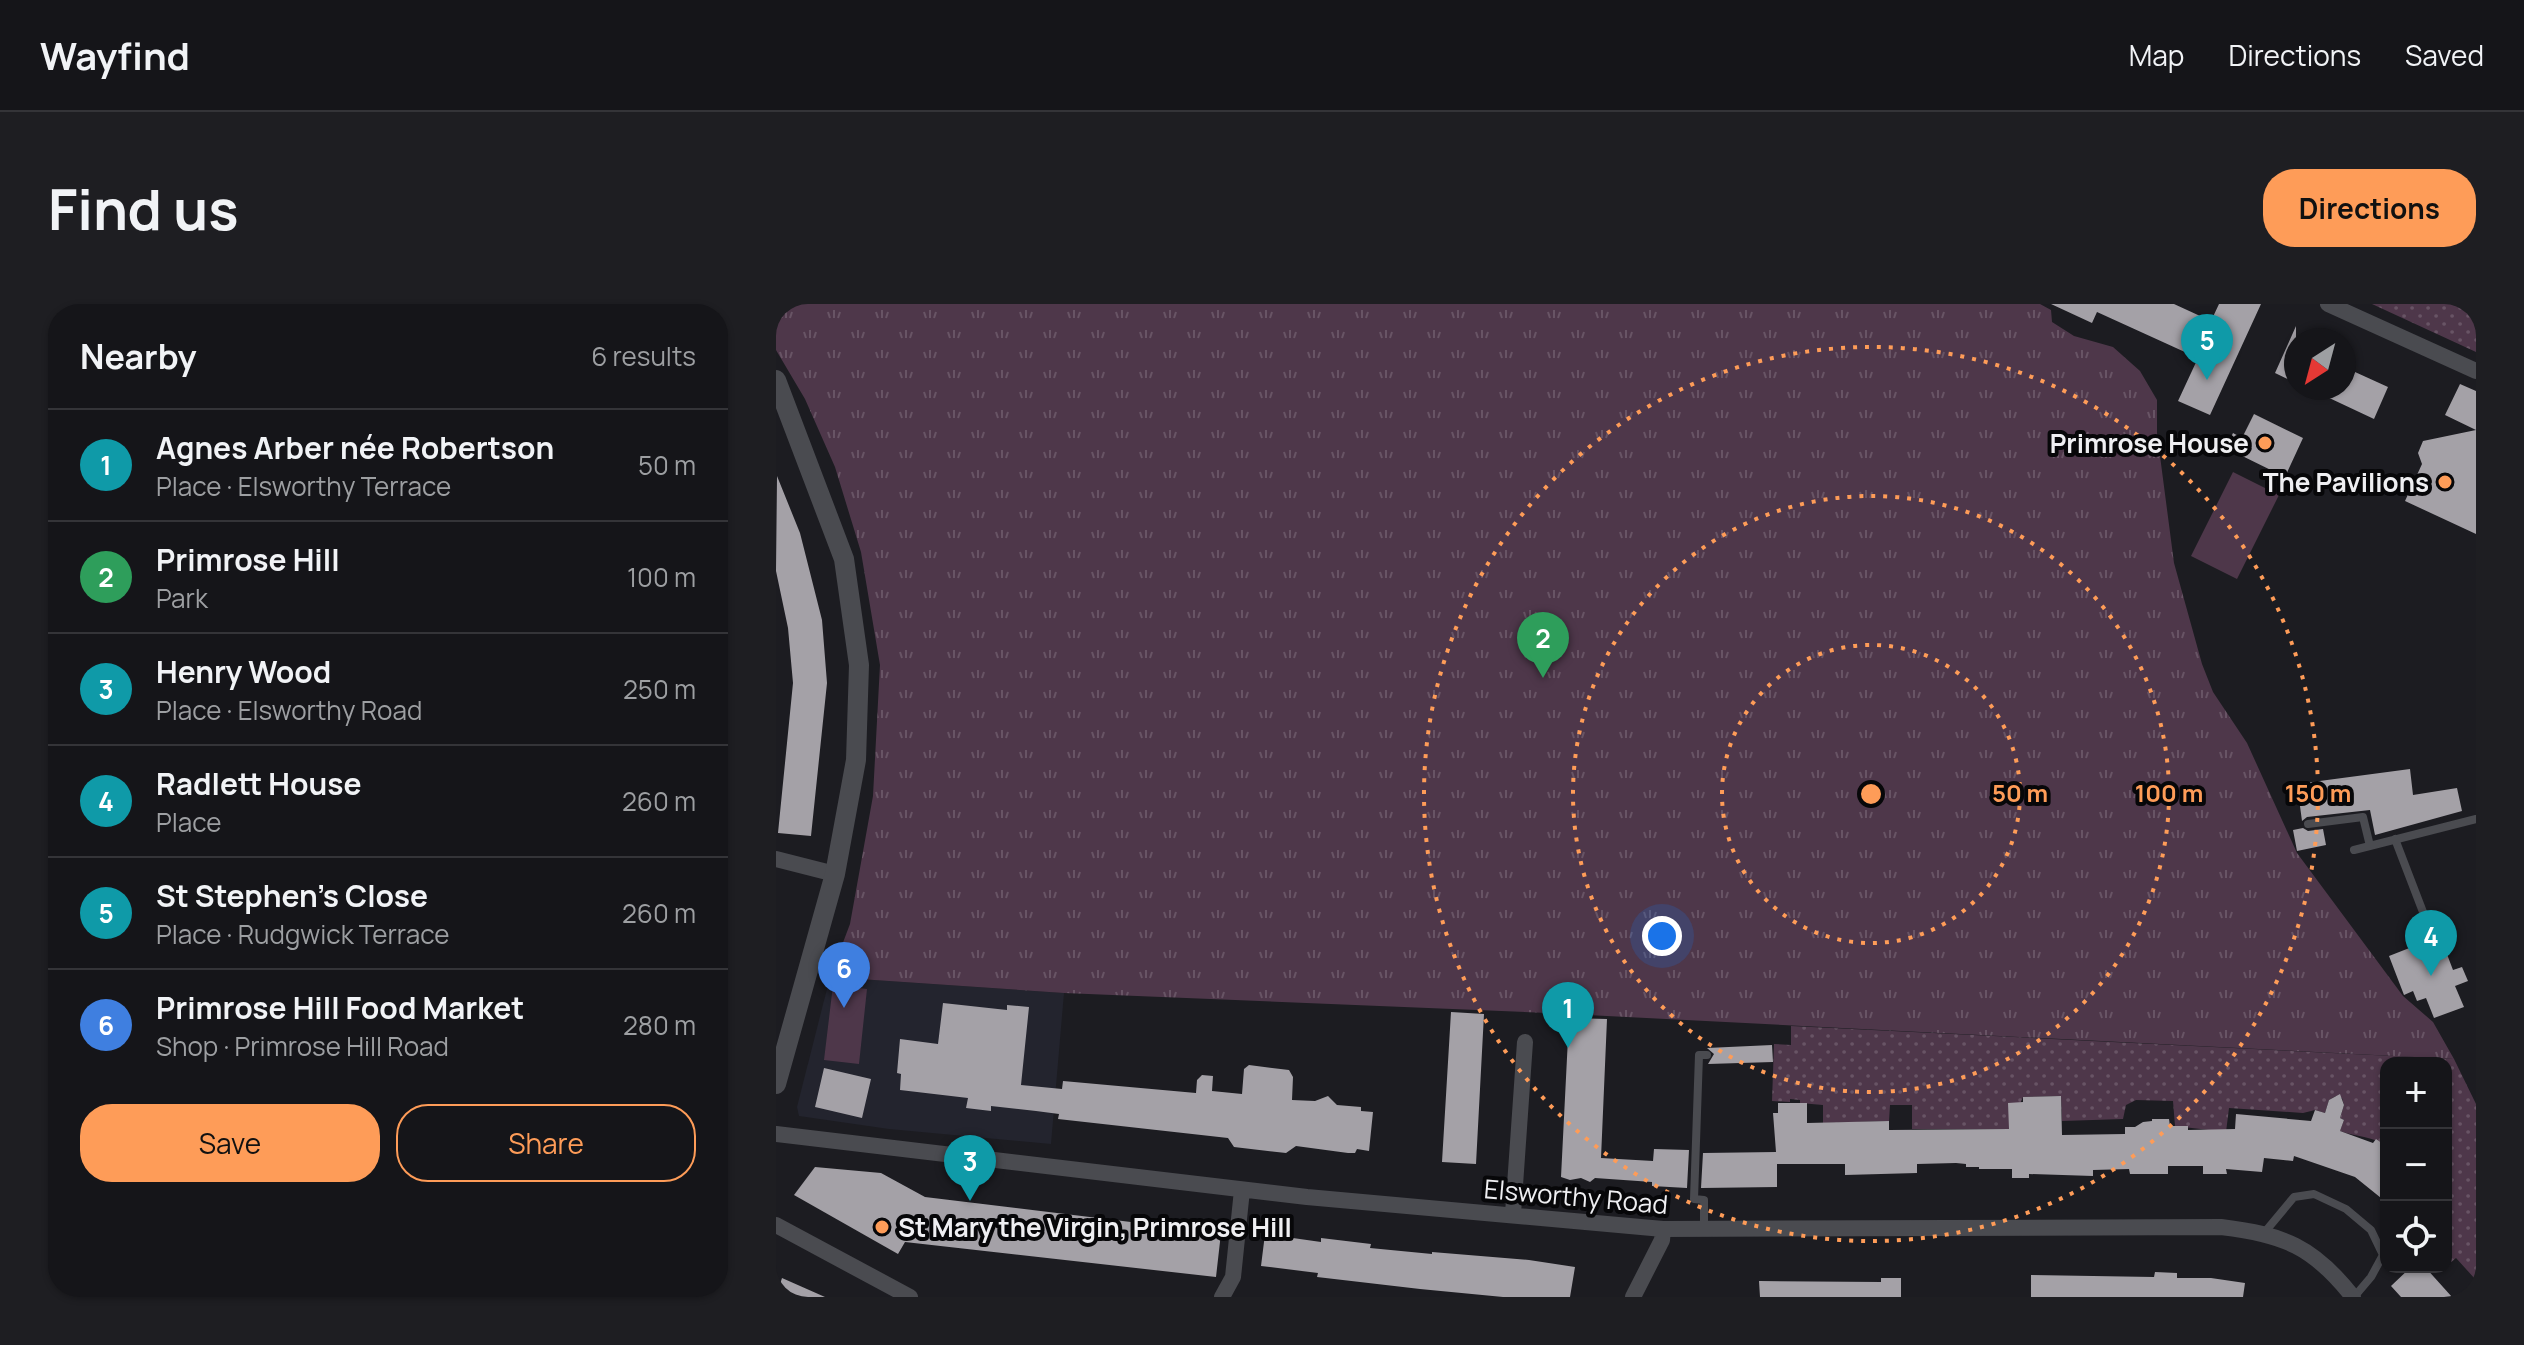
<!DOCTYPE html>
<meta charset="utf-8">
<style>
:root{--surface:#151519;--page:#1e1e22;--text:#f1f3f6;--muted:#9d9fa2;--line:#343438;--accent:#fe9c58}
body{margin:0;font-family:Manrope,sans-serif;background:var(--page);color:var(--text)}
.controls{position:absolute;right:24px;bottom:24px;display:grid;overflow:hidden;border-radius:16px;box-shadow:0 2px 6px #0004}
.controls button{width:72px;height:72px;display:grid;place-items:center;padding:0;border:0;border-bottom:2px solid var(--line);background:var(--surface);color:var(--text);font:40px sans-serif}
.compass{position:absolute;left:1508px;top:24px;width:72px;height:72px;border-radius:50%;background:var(--surface);box-shadow:0 2px 6px #0004;rotate:216deg}
.you{position:absolute;left:886px;top:632px;width:28px;height:28px;margin:-20px;border:6px solid #fff;border-radius:50%;background:#1a73e8;box-shadow:0 0 0 12px #1a73e833}
.badge{display:grid;place-items:center;width:52px;height:52px;border-radius:50%;background:var(--accent);color:#fff;font-size:26px;font-weight:700}
.pin{position:absolute;translate:-50% -66px;filter:drop-shadow(0 2px 4px #0008)}
.pin::after{content:'';position:absolute;top:42px;width:28px;height:24px;background:inherit;clip-path:polygon(0 0,100% 0,50% 100%)}
.list{margin:0;padding:0;list-style:none}
h2{display:flex;justify-content:space-between;align-items:center;height:104px;margin:0;padding:0 32px;font-size:34px}
h2 small{font-size:26px;font-weight:400;color:var(--muted)}
.list li{display:grid;grid-template-columns:52px 1fr auto;gap:24px;align-items:center;box-sizing:border-box;height:112px;padding:0 32px;border-top:2px solid var(--line)}
.list b{display:block;font-size:30px;white-space:nowrap}
.list p{margin:0;font-size:26px;white-space:nowrap;color:var(--muted)}
.list em{font-size:26px;font-style:normal;color:var(--muted)}
.actions{display:flex;gap:16px;padding:24px 32px}
.actions a{flex:1;padding:18px 0;border:2px solid var(--accent);border-radius:32px;text-align:center;font-size:28px;color:var(--accent)}
.actions .main{background:var(--accent);color:#111}
.icon{flex:none;width:44px;height:44px;fill:none;stroke:currentColor;stroke-width:2;stroke-linecap:round;stroke-linejoin:round}
.map{position:relative;flex:none;width:1700px;height:993px;overflow:hidden;border-radius:32px}
header{display:flex;align-items:center;gap:48px;box-sizing:border-box;height:112px;padding:0 40px;background:var(--surface);border-bottom:2px solid var(--line)}
header strong{font-size:38px}
nav{display:flex;gap:44px;margin-inline-start:auto;font-size:28px}
.intro{display:flex;align-items:center;justify-content:space-between;box-sizing:border-box;height:192px;padding:0 48px}
h1{margin:0;font-size:56px}
.button{padding:20px 36px;border-radius:32px;background:var(--accent);color:#111;font-size:28px;font-weight:700}
main{display:flex;gap:48px;padding:0 48px}
aside{flex:1;background:var(--surface);border-radius:32px;box-shadow:0 2px 6px #0004}
.map>svg:first-child{display:block}
.built{fill:#23242e}
.grass{fill:url(#grass-dots)}
.park{fill:url(#park-tufts)}
.pitch{fill:#4e374a}
.building{fill:#a4a1a7}
.lines{fill:none;stroke-linecap:round;stroke-linejoin:round}
.service{stroke:#4a4b50;stroke-width:8}
.minor{stroke:#4a4b50;stroke-width:16}
.tertiary{stroke:#4a4b50;stroke-width:20}
.ring{fill:none;stroke:#fe9c58;stroke-width:4;stroke-dasharray:4 8}
.poi-dot{fill:#fe9c58;stroke:#070709;stroke-width:3}
.labels{text-anchor:middle;dominant-baseline:central;stroke-width:8;stroke-linejoin:round;paint-order:stroke}
.poi-label{font-size:26px;font-weight:bold;fill:#efeff2;stroke:#070709;text-anchor:end}
.street-label{font-size:26px;fill:#efeff2;stroke:#070709}
.centre{fill:#fe9c58;stroke:#070709;stroke-width:4}
.ring-label{font-size:24px;text-anchor:middle;font-weight:bold;fill:#fe9c58;stroke:#070709;stroke-width:8;stroke-linejoin:round;paint-order:stroke}
</style>
<header>
<strong>Wayfind</strong>
<nav><a>Map</a><a>Directions</a><a>Saved</a></nav>
</header>
<div class="intro"><h1>Find us</h1><a class="button">Directions</a></div>
<main>
<aside>
<h2>Nearby<small>6 results</small></h2>
<ul class="list">
<li><span class="badge" style="background:#0f9aa8">1</span><div><b>Agnes Arber née Robertson</b><p>Place · Elsworthy Terrace</p></div><em>50 m</em></li>
<li><span class="badge" style="background:#2e9e5b">2</span><div><b>Primrose Hill</b><p>Park</p></div><em>100 m</em></li>
<li><span class="badge" style="background:#0f9aa8">3</span><div><b>Henry Wood</b><p>Place · Elsworthy Road</p></div><em>250 m</em></li>
<li><span class="badge" style="background:#0f9aa8">4</span><div><b>Radlett House</b><p>Place</p></div><em>260 m</em></li>
<li><span class="badge" style="background:#0f9aa8">5</span><div><b>St Stephen's Close</b><p>Place · Rudgwick Terrace</p></div><em>260 m</em></li>
<li><span class="badge" style="background:#3f7fe0">6</span><div><b>Primrose Hill Food Market</b><p>Shop · Primrose Hill Road</p></div><em>280 m</em></li>
</ul>
<div class="actions"><a class="main">Save</a><a>Share</a></div>
</aside>
<div class="map">
<svg width="1700" height="993" viewBox="0 0 1700 993">
<defs>
<pattern id="grass-dots" width="8" height="8" patternUnits="userSpaceOnUse" patternTransform="scale(2)"><rect width="8" height="8" fill="#4e374a"/><path d="M2 2h.1M6 6h.1" fill="none" stroke="#685465" stroke-width="1.8" stroke-linecap="round"/></pattern>
<pattern id="park-tufts" width="24" height="20" patternUnits="userSpaceOnUse" patternTransform="scale(2)"><rect width="24" height="20" fill="#4e374a"/><path d="M3 7l-1-3M5 7V3M7 7l1-3M15 17l-1-3M17 17v-4M19 17l1-3" fill="none" stroke="#685465"/></pattern>
</defs>
<rect width="100%" height="100%" fill="#1c1c21"/>
<path class="built" d="M54 673 288 689 275 840 113 825 23 812 21 803Z"/>
<path class="grass" d="M1596 0H1700V48Z
M1015 722 1678 755 1700 800V976L1680 954 1673 960 1670 958V925L1674 920 1670 912V759H1610V842C1597 832 1580 833 1564 827L1568 816 1564 814 1568 801 1566 794 1560 792 1553 796 1549 809 1539 806 1527 809 1453 804 1450 828 1399 822 1397 797 1360 796 1350 801 1347 815 1286 817 1285 792 1247 793 1233 825H1136V801H1114L1113 817 1047 819V801L1024 799V796L1014 795V798L996 797 998 740 1015 741Z"/>
<path class="park" d="M0 0H1264L1275 6 1276 18 1298 32 1337 43 1364 67 1381 96V129L1398 259 1426 360 1437 388 1471 439 1521 549 1627 692 1657 718 1678 755 772 709 288 689 54 673 74 620 97 492 104 361 85 248 59 163 29 95 0 46Z"/>
<path class="pitch" d="M1457 168 1503 191 1461 275 1415 252Z
M57 681 91 685 83 760 48 756Z"/>
<path class="building" d="M1275 0H1398L1435 17 1443 0H1485L1434 111 1402 97 1422 54 1321 8 1316 19Z
M1520 22V79L1499 69Z
M1568 63 1612 83 1598 115 1532 84H1568Z
M1684 80 1700 87V126L1669 111Z
M1478 110 1527 134 1509 173 1450 144 1457 129 1466 134Z
M1700 126V230L1629 197 1646 160 1642 149 1647 137Z
M1 172 24 229 46 316 51 379 35 532 2 529 17 379 12 324 0 267Z
M1634 465 1637 491 1681 484 1686 507 1599 531 1594 506 1531 513 1526 517 1521 480Z
M1527 524 1532 527 1547 525 1550 541 1521 547 1517 526Z
M1664 632 1677 666 1686 663 1692 677 1679 682 1688 703 1658 714 1650 694 1641 697 1637 687 1628 691 1613 652Z
M167 699 231 706V701L253 703 245 781 286 785 287 777 420 789 421 776 426 771 437 772 436 787 466 790 468 765 473 761 513 766 517 773 516 796 539 797 552 792 561 801 585 803V807L597 808 593 847 581 845 579 849H572L520 842 510 849 458 843 452 834 282 815 283 810 260 807 215 802V807L190 804 192 794 124 786 125 770 121 769 124 735 162 740Z
M675 708 708 710 700 860 666 858Z
M793 714 831 715 825 854 877 857 878 845 913 846 911 884 876 882V878L819 874 814 878 805 874 794 876 785 873Z
M996 741 997 758 932 760 938 750 931 744Z
M48 764 95 775 86 814 39 803Z
M1564 790 1568 801 1564 814 1568 816 1564 827 1597 839 1600 835 1610 842V898L1579 873 1518 852 1517 857 1488 854 1486 868 1450 865 1451 870H1427V862H1392V870H1354L1353 865 1317 866V872L1253 870V874H1236V865H1203V863H1190V860L1180 859 1141 860V869L1069 871V860H1001V883L925 884 927 849 1000 848 997 809H1002V799H1031V819L1113 817V826L1233 825 1232 799 1247 798V793L1285 792 1286 831 1349 830V823H1359L1367 818 1376 817V815H1393L1394 822H1412V826L1459 825 1460 810 1535 817 1539 806 1549 809 1553 796Z
M39 863 105 869 149 893 445 929 440 973 129 938 122 950 18 891Z
M489 930 545 938V934L595 940 594 944 656 950V948L753 956 799 963 794 993H727L644 985 541 973 542 969 485 962Z
M1635 963H1649L1676 993H1625L1615 982Z
M1379 968 1401 969V974H1435L1469 979 1467 993H1255V971L1378 973Z
M6 974 49 993H0Z
M1105 974H1125V993H984L983 977 1105 978Z"/>
<g class="lines">
<path class="service" d="M1532 520 1587 513 1594 542
M1619 535 1652 621
M1578 546 1700 515
M928 925V896L918 895 923 751H931
M1488 929 1518 893 1538 890 1570 905 1595 926 1607 951 1595 973 1578 993"/>
<path class="minor" d="M1552 0 1700 67
M0 555 59 570
M0 830 531 893 887 925 1445 923C1508 931 1537 942 1577 993
M737 910 749 738
M0 921 134 993
M446 993 457 973 466 886
M857 993 886 936 887 925"/>
<path class="tertiary" d="M0 76 68 255 83 361 80 456 59 570 0 780"/>
</g>
<g class="ring">
<circle cx="1095" cy="490" r="149"/>
<circle cx="1095" cy="490" r="298"/>
<circle cx="1095" cy="490" r="447"/>
</g>
<g class="poi-dot">
<circle cx="1489" cy="139" r="8"/>
<circle cx="1669" cy="178" r="8"/>
<circle cx="106" cy="923" r="8"/>
</g>
<g class="labels">
<g class="poi-label">
<text x="1473" y="139">Primrose House</text>
<text x="1653" y="178">The Pavilions</text>
<text x="122" y="923" text-anchor="start">St Mary the Virgin, Primrose Hill</text>
</g>
<g class="street-label">
<text transform="translate(800 892) rotate(5)">Elsworthy Road</text>
</g>
</g>
<circle cx="1095" cy="490" r="12" class="centre"/>
<g class="ring-label">
<text x="1244" y="498">50 m</text>
<text x="1393" y="498">100 m</text>
<text x="1542" y="498">150 m</text>
</g>
</svg>
<div class="controls">
<button>+</button>
<button>−</button>
<button><svg class="icon" aria-label="locate" viewBox="0 0 24 24"><circle cx="12" cy="12" r="6"/><path d="M12 2v4M12 18v4M2 12h4M18 12h4"/></svg></button>
</div>
<svg class="compass" viewBox="-18 -18 36 36"><path d="M0-13l5 13h-10z" fill="#e53935"/><path d="M0 13l5-13h-10z" fill="#9d9fa2"/></svg>
<div class="you"></div>
<div class="pin badge" style="left:792px;top:744px;background:#0f9aa8">1</div>
<div class="pin badge" style="left:767px;top:374px;background:#2e9e5b">2</div>
<div class="pin badge" style="left:194px;top:897px;background:#0f9aa8">3</div>
<div class="pin badge" style="left:1655px;top:672px;background:#0f9aa8">4</div>
<div class="pin badge" style="left:1431px;top:76px;background:#0f9aa8">5</div>
<div class="pin badge" style="left:68px;top:704px;background:#3f7fe0">6</div>
</div>
</main>
